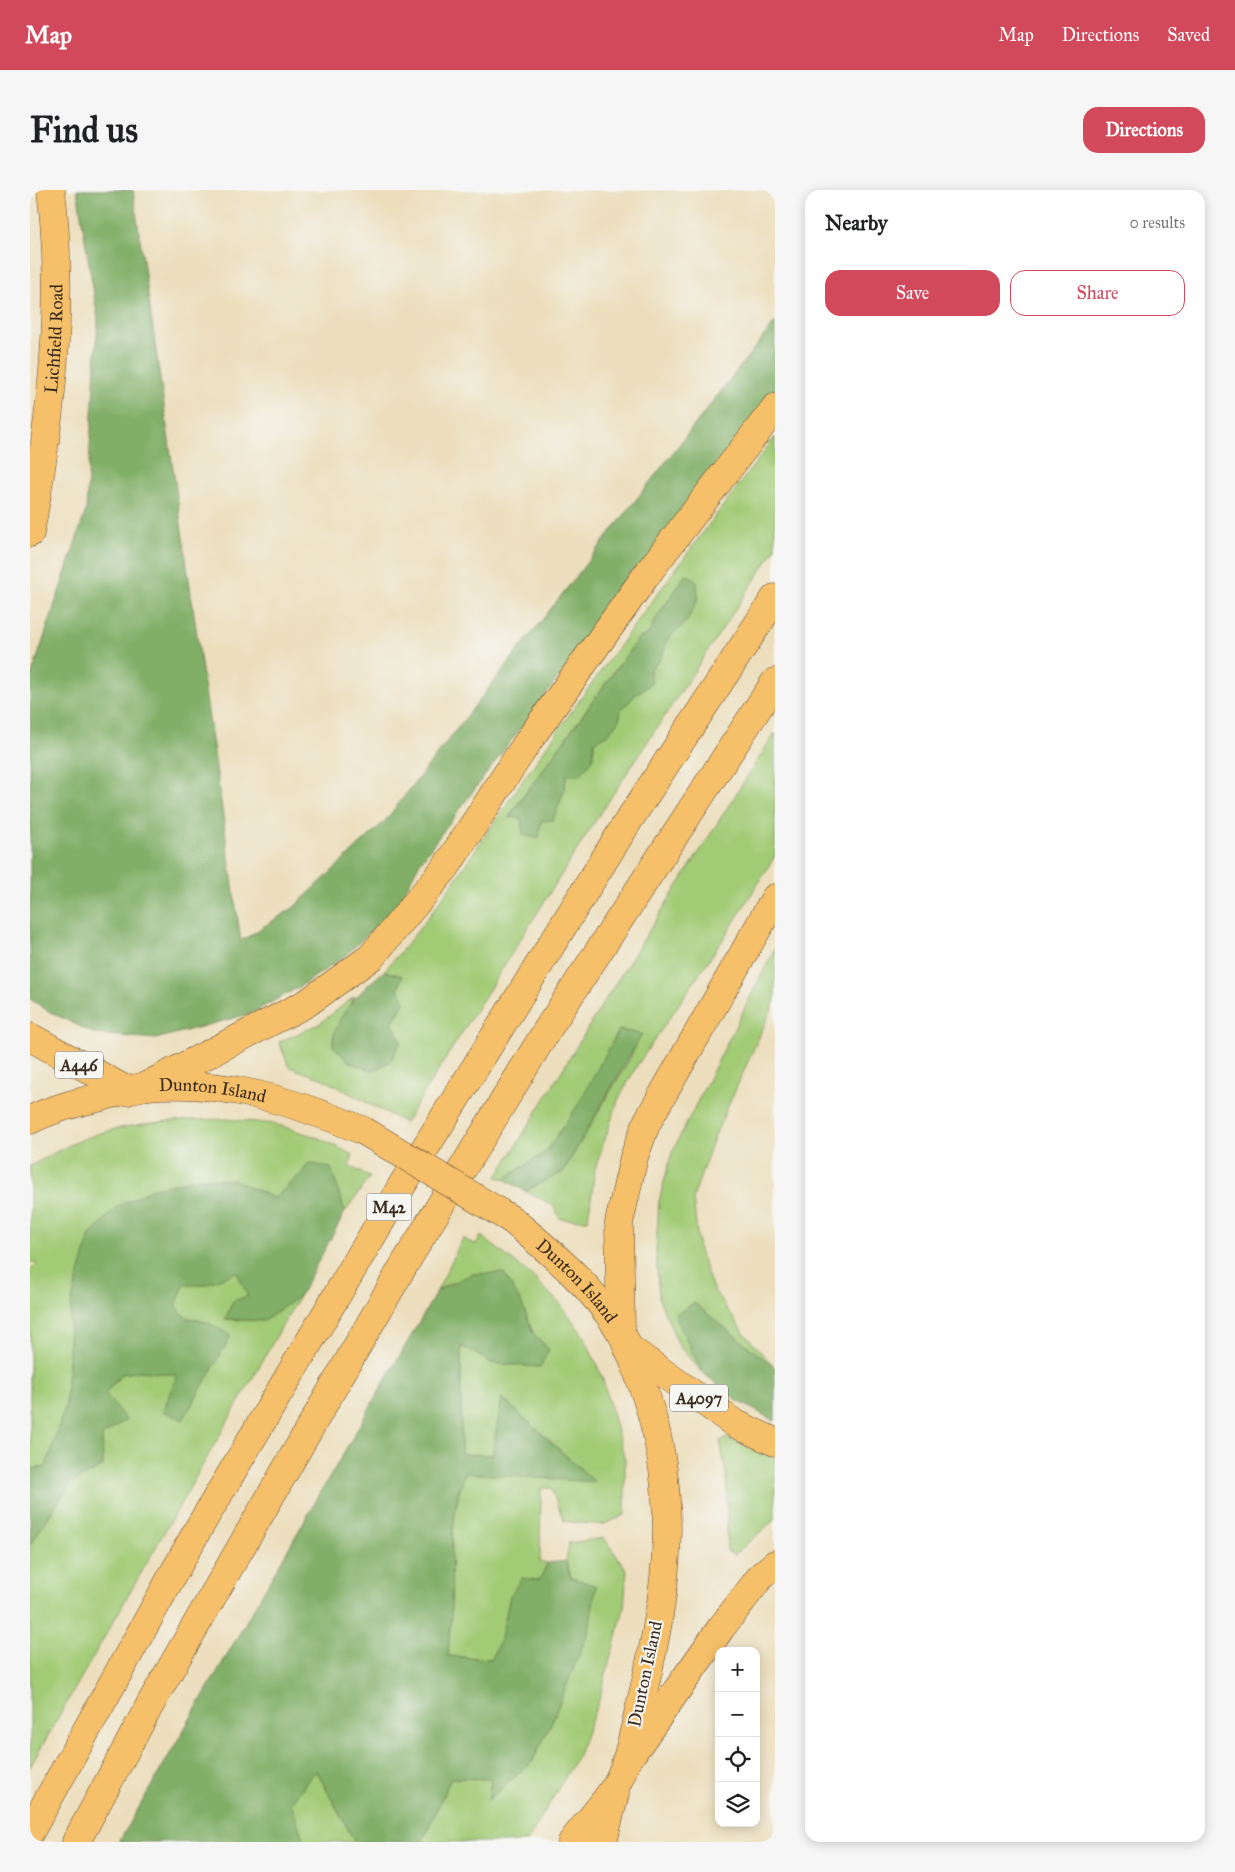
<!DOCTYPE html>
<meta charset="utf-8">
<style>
:root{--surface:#fff;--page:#f6f6f6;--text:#202124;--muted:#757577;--line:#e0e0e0;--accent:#d1495b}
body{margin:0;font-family:"IM FELL Great Primer",serif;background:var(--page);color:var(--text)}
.controls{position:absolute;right:15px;bottom:15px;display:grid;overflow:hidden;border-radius:10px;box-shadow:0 2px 12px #0003}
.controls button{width:45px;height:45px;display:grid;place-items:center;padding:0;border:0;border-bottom:1px solid var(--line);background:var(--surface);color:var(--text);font:25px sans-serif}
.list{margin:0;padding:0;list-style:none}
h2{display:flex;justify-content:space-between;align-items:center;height:65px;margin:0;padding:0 20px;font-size:21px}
h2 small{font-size:16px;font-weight:400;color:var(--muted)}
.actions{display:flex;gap:10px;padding:15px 20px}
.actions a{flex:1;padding:11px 0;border:1px solid var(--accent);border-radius:15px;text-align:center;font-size:18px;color:var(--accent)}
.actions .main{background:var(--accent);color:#fff}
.icon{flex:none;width:28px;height:28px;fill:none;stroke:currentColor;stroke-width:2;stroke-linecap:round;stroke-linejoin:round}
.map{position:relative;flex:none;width:745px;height:1652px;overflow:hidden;border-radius:15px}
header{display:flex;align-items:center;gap:30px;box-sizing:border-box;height:70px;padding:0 25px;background:var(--accent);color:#fff}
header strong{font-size:24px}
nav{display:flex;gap:28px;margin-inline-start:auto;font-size:18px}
.intro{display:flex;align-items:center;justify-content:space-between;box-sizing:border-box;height:120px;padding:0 30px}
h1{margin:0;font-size:35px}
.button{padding:12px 22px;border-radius:15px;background:var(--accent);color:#fff;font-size:18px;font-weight:700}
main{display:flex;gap:30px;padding:0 30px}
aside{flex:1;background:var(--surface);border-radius:15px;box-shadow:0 2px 12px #0003}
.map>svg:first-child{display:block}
.green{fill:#a2cb76;stroke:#6e7a4a;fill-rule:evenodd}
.forest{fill:#81af67;stroke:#5e6c42}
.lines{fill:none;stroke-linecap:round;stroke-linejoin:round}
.primary-casing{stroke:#564536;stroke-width:29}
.highway-casing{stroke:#564536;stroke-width:29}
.primary{stroke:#f6c06b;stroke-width:28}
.highway{stroke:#f6c06b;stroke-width:28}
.highway-bridge-casing{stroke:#564536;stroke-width:29;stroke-linecap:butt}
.highway-bridge{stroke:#f6c06b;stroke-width:28}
.labels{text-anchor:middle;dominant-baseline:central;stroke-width:4;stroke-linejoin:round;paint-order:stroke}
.shield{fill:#f6f6f2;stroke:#73675e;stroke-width:1}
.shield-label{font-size:16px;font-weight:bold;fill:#3b2a1e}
.street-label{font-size:18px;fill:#3b2a1e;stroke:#f6f6f2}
</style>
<header>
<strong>Map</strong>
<nav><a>Map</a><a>Directions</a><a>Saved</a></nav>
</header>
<div class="intro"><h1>Find us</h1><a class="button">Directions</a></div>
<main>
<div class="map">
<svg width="745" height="1652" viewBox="0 0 745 1652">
<rect width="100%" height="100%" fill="#f6f6f2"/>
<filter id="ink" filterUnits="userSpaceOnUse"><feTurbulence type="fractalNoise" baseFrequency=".02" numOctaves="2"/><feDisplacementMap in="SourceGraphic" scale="10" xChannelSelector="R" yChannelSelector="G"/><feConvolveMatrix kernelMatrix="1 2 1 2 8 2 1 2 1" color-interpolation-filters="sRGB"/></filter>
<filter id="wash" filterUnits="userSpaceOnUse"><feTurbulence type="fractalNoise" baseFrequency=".0096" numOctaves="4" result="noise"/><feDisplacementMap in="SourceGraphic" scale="20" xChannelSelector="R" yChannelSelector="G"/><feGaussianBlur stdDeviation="1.12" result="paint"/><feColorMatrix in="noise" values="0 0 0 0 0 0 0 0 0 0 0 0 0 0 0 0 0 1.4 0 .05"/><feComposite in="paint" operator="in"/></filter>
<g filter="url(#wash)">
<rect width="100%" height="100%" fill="#ecdebc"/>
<path class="green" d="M745 247V359L560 639 375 933 293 889 259 877 249 852 289 834 325 806 303 847V856L362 833 370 821 368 799 372 786 354 781C409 721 451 649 498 583 578 469 661 358 745 247ZM655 385 666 391 668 409 656 432 637 449 632 467 620 480 622 493 607 503 591 520 589 530 578 544 564 552 563 569 537 584 533 604 511 631 493 645 491 628 479 626 608 449 619 443C626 424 645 403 655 385Z
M745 543V666L696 745 608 874 588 910 565 979 558 1030 530 1029 524 1016 495 1001 533 982 600 868 611 844 546 918 516 962 474 989 467 987 580 802Z
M745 758V811L683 950 663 1008 669 1061 683 1099 713 1142 745 1178 664 1113 646 1125 672 1182 649 1156 629 1109 626 1060 629 1011 642 962Z
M198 929 245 934 289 948 323 965 319 976 340 987 315 1022 301 978 280 973 270 985 244 1008 204 990 41 1113 36 1214 16 1278 0 1279V1080L7 1073 0 1072V976C17 967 34 957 51 950 97 931 149 930 198 929Z
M451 1046 501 1085 532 1116 555 1148 572 1187 595 1270V1325L572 1335 534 1331 521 1298H511L510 1372 518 1373 509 1390 480 1406 471 1449 461 1469 418 1466C423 1406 415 1342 435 1283L564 1291 472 1208 462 1265H431V1156L462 1173 509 1177 519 1160 503 1143 492 1114 420 1093 407 1101 433 1048 446 1055Z
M207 1081 218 1106 196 1129 234 1131 270 1105 0 1577V1355L40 1294 73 1276 72 1246 75 1203 92 1184 111 1181 148 1185 179 1133 155 1127 146 1115 154 1094 174 1095Z
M697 1248 745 1269V1329L704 1365 697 1361V1288L690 1251Z
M574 1348 597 1380 594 1418 569 1510 548 1565 497 1652H392L421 1588 461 1589 459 1609 502 1572 520 1536 559 1440 536 1371 539 1353Z
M286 1580 325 1652H274L260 1613Z"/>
<path class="forest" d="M47 0H103L211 751 263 718 355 631 745 132V199L390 672 368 715 314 767 271 796 222 823 126 849 65 844 20 822 0 809V490L56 320 68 130Z
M656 384 667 391 668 409 656 432 637 449 632 467 620 480 622 493 607 503 591 520 589 530 578 544 564 552 563 569 550 585H537L533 604 523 630 511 631 509 649 493 645 491 628 479 627 608 449 619 443C626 424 645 403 656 384Z
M354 781 372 786 368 799 375 811 362 833 371 851 361 871 343 881 319 872 303 856C302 827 333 799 354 781Z
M589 840 612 844 533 982 495 1001 474 989 516 962 546 918Z
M279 973 301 978 315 1022 270 1105 234 1131 195 1129 203 1111 218 1106 207 1082 174 1095H154L146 1115 155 1127 179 1133 201 1146 153 1230 133 1221 147 1185 111 1181 92 1184 75 1203 96 1230 72 1246 73 1276 40 1294 0 1355V1279L16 1277 36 1214 41 1113 60 1045 87 1017 122 999 169 988 204 990 244 1008 270 985Z
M474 1083 492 1114 503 1143 519 1160 510 1177 462 1173 431 1156V1264L462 1265 472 1208 565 1292 435 1283C417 1327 423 1378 421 1424 421 1438 418 1452 418 1466L461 1469 471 1449 480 1406 492 1388 509 1390 518 1373 536 1371 540 1387 566 1396 559 1440 520 1536 502 1572 458 1610 461 1589 421 1588 392 1652H325L286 1580 261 1613 274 1652H89L407 1101 442 1084Z
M664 1113 745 1178V1231L708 1211 672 1182 645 1125Z"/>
</g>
<g filter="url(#ink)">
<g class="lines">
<g class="primary-casing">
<path id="primary" d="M597 1157 704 1233 745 1252
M596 1572 691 1438 731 1386 745 1374"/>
</g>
<g class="highway-casing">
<g id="highway">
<path id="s1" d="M0 343C21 230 35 115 21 0"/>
<path d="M0 847 98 901"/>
<path d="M116 896 277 813 341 767 416 677 499 550 620 380 745 218"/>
<path id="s2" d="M0 930C22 919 48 912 72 907 87 903 102 898 117 896 193 889 265 912 334 941"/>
<path id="s3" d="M482 1030C522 1063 562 1096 590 1141 599 1155 604 1173 610 1189 653 1303 638 1401 610 1516 604 1539 598 1575 586 1595 574 1615 556 1633 542 1652"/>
<path d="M591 1142 589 1033 604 967 617 932 745 708"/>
<path d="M0 1642 167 1341 374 992 597 633 745 408"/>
<path d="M46 1652 122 1511 374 1075 517 840 745 492"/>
<path d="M573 1652 585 1603"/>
</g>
</g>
<use href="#primary" class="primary"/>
<use href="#highway" class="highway"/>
<g class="highway-bridge-casing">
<path id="highway-bridge" d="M334 941 482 1030"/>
</g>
<use href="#highway-bridge" class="highway-bridge"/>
</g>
</g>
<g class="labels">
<g class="shield">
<rect x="25" y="861.5" width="48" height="27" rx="4"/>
<rect x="336.5" y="1003.5" width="45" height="27" rx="4"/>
<rect x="640" y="1194.5" width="58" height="27" rx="4"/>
</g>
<g class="shield-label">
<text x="49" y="875">A446</text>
<text x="359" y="1017">M42</text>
<text x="669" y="1208">A4097</text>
</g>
<g class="street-label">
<text stroke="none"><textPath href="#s1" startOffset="196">Lichfield Road</textPath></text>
<text stroke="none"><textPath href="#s2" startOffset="188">Dunton Island</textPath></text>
<text stroke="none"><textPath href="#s3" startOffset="89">Dunton Island</textPath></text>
<text transform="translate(615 1484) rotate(-78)">Dunton Island</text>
</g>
</g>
</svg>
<div class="controls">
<button>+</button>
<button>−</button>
<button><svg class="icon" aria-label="locate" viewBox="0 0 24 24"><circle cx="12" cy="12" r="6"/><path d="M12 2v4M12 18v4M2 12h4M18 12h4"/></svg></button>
<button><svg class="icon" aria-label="layers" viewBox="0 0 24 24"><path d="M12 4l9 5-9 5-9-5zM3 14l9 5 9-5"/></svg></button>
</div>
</div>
<aside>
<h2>Nearby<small>0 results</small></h2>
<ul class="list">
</ul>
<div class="actions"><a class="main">Save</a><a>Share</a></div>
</aside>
</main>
